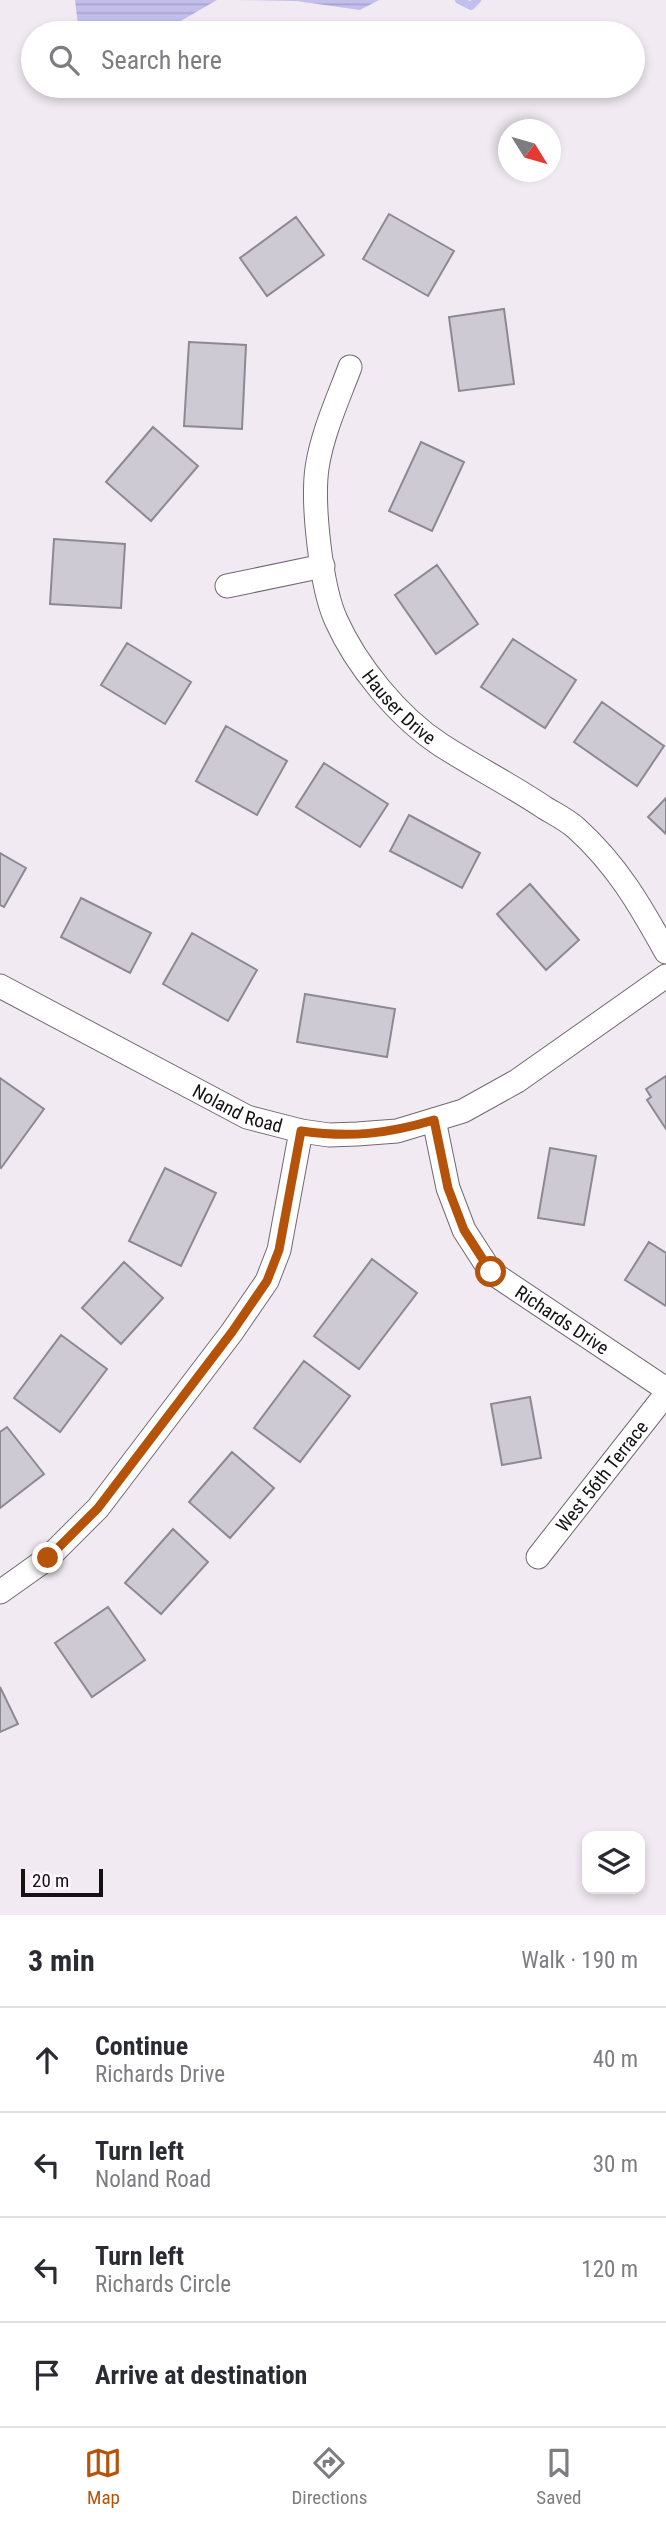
<!DOCTYPE html>
<meta charset="utf-8">
<style>
:root{--surface:#fff;--page:#f7f7f7;--text:#2b2b33;--muted:#7c7c81;--line:#e1e1e2;--accent:#b45309}
body{margin:0;font-family:"Roboto Condensed",sans-serif;background:var(--page);color:var(--text)}
.controls{position:absolute;right:21px;bottom:21px;display:grid;overflow:hidden;border-radius:14px;box-shadow:0 4px 10px #0003}
.controls button{width:63px;height:63px;display:grid;place-items:center;padding:0;border:0;border-bottom:2px solid var(--line);background:var(--surface);color:var(--text);font:35px sans-serif}
.compass{position:absolute;left:498px;top:119px;width:63px;height:63px;border-radius:50%;background:var(--surface);box-shadow:0 4px 10px #0003;rotate:127deg}
.scale{position:absolute;left:21px;bottom:18px;width:82px;box-sizing:border-box;padding-left:7px;border:4px solid #141114;border-top:0;font-size:19px;line-height:24px;white-space:nowrap;color:#141114;-webkit-text-stroke:5px #fff7ff;paint-order:stroke}
.stop{position:absolute;width:21px;height:21px;margin:-16px;border:5px solid #b45309;border-radius:50%;background:#fff}
.stop.end{background:#b45309;border-color:#fff;box-shadow:0 2px 7px #0008}
.list{margin:0;padding:0;list-style:none}
h2{display:flex;justify-content:space-between;align-items:center;height:91px;margin:0;padding:0 28px;font-size:30px}
h2 small{font-size:23px;font-weight:400;color:var(--muted)}
.list li{display:grid;grid-template-columns:46px 1fr auto;gap:21px;align-items:center;box-sizing:border-box;height:105px;padding:0 28px;border-top:2px solid var(--line)}
.list b{display:block;font-size:26px;white-space:nowrap}
.list p{margin:0;font-size:23px;white-space:nowrap;color:var(--muted)}
.list em{font-size:23px;font-style:normal;color:var(--muted)}
.icon{flex:none;width:38px;height:38px;fill:none;stroke:currentColor;stroke-width:2;stroke-linecap:round;stroke-linejoin:round}
.map{position:relative;flex:none;width:666px;height:1915px;overflow:hidden}
.search{position:absolute;background:var(--surface);box-shadow:0 4px 10px #0003;left:21px;right:21px;top:21px;height:77px;display:flex;align-items:center;gap:18px;box-sizing:border-box;padding:0 24px;border-radius:38px;color:var(--muted);font-size:26px}
.sheet{height:511px;background:var(--surface)}
nav{display:flex;justify-content:space-around;align-items:center;box-sizing:border-box;height:98px;border-top:2px solid var(--line);background:var(--surface);font-size:19px;color:var(--muted)}
nav a{display:grid;justify-items:center;gap:4px}
nav .on{color:var(--accent)}
.map>svg:first-child{display:block}
.water{fill:url(#water-rules)}
.lines{fill:none;stroke-linecap:round;stroke-linejoin:round}
.stream{stroke:#c3bfed;stroke-width:8}
.building{fill:#cecad3;stroke:#8d8992;stroke-width:2}
.street-casing{stroke:#716a71;stroke-width:25}
.street{stroke:#fff;stroke-width:23}
.route{stroke:#b45309;stroke-width:9}
.labels{text-anchor:middle;dominant-baseline:central;stroke-width:5;stroke-linejoin:round;paint-order:stroke}
.street-label{font-size:19px;fill:#141114;stroke:#fff7ff}
</style>
<div class="map">
<svg width="666" height="1915" viewBox="0 0 666 1915">
<defs>
<pattern id="water-rules" width="6" height="5" patternUnits="userSpaceOnUse" patternTransform="scale(1.75)"><rect width="6" height="5" fill="#c3bfed"/><path d="M0 2.5h6" fill="none" stroke="#a7a3ca"/></pattern>
</defs>
<rect width="100%" height="100%" fill="#f1eaf2"/>
<path class="water" d="M75 0H217L160 33H79Z
M233 0H379L360 10 296 1Z"/>
<g class="lines">
<path class="stream" d="M459 0 471 6 477 0"/>
</g>
<path class="building" d="M389 214 454 251 428 296 363 259Z
M296 217 324 255 267 296 240 258Z
M504 309 514 384 459 391 449 317Z
M189 342 246 345 242 429 184 426Z
M153 427 198 466 151 521 106 482Z
M421 442 464 462 432 531 389 511Z
M54 539 125 544 121 608 50 604Z
M437 565 478 624 436 654 395 595Z
M513 639 576 680 545 728 481 687Z
M127 643 191 682 165 724 101 685Z
M602 702 664 746 637 786 574 742Z
M226 726 287 761 257 815 196 781Z
M324 763 388 804 360 847 296 807Z
M666 798V834L648 817Z
M409 815 480 853 462 888 390 851Z
M0 853 26 868 4 907 0 905Z
M530 884 579 940 546 970 497 914Z
M81 898 151 933 130 973 61 937Z
M192 933 257 970 228 1021 163 984Z
M305 994 395 1009 387 1057 297 1042Z
M666 1076V1129L647 1100 651 1097 646 1089Z
M0 1078 44 1109 1 1168 0 1167Z
M550 1148 596 1156 584 1225 538 1218Z
M165 1168 216 1193 181 1266 129 1241Z
M649 1242 666 1253V1306L625 1280Z
M372 1259 417 1293 359 1369 314 1336Z
M124 1262 163 1298 121 1344 82 1308Z
M61 1335 107 1369 60 1432 14 1398Z
M304 1361 350 1396 300 1462 254 1428Z
M530 1397 541 1458 502 1465 491 1404Z
M7 1427 44 1474 0 1508V1432Z
M232 1452 274 1488 230 1538 189 1502Z
M173 1529 208 1562 161 1614 125 1583Z
M108 1607 145 1660 92 1697 55 1643Z
M0 1687 18 1724 0 1732Z"/>
<g class="lines">
<g class="street-casing">
<g id="street">
<path id="s1" d="M350 367C338 399 322 434 317 468 312 504 321 587 336 620 356 665 398 717 441 745 475 767 511 785 545 808 555 814 567 820 576 828 617 865 640 905 666 952"/>
<path d="M227 586 323 566"/>
<path id="s2" d="M0 986 247 1117 301 1131 329 1135 357 1134 397 1131 463 1111 517 1081 666 976"/>
<path id="s3" d="M434 1120 448 1188 464 1230 491 1272 666 1389"/>
<path id="s4" d="M538 1557 666 1394"/>
<path d="M0 1592 48 1558 98 1508 232 1332 267 1281 279 1250 301 1131"/>
</g>
</g>
<use href="#street" class="street"/>
</g>
<g class="lines">
<path class="route" d="M48 1558 98 1508 232 1332 267 1281 279 1250 301 1131C350 1138 387 1134 434 1120L448 1188 464 1230 491 1272"/>
</g>
<g class="labels">
<g class="street-label">
<text stroke="none"><textPath href="#s1" startOffset="369">Hauser Drive</textPath></text>
<text stroke="none"><textPath href="#s2" startOffset="268">Noland Road</textPath></text>
<text stroke="none"><textPath href="#s3" startOffset="250">Richards Drive</textPath></text>
<text stroke="none"><textPath href="#s4" startOffset="103">West 56th Terrace</textPath></text>
</g>
</g>
</svg>
<div class="controls">
<button><svg class="icon" aria-label="layers" viewBox="0 0 24 24"><path d="M12 4l9 5-9 5-9-5zM3 14l9 5 9-5"/></svg></button>
</div>
<svg class="compass" viewBox="-18 -18 36 36"><path d="M0-13l5 13h-10z" fill="#e53935"/><path d="M0 13l5-13h-10z" fill="#7c7c81"/></svg>
<div class="scale">20 m</div>
<div class="stop" style="left:491px;top:1272px"></div>
<div class="stop end" style="left:48px;top:1558px"></div>
<div class="search"><svg class="icon" aria-label="search" viewBox="0 0 24 24"><circle cx="10" cy="10" r="6"/><path d="M15 15l6 6"/></svg>Search here</div>
</div>
<section class="sheet">
<h2>3 min<small>Walk · 190 m</small></h2>
<ul class="list">
<li><svg class="icon" aria-label="ahead" viewBox="0 0 24 24"><path d="M12 20V5M6 11l6-6 6 6"/></svg><div><b>Continue</b><p>Richards Drive</p></div><em>40 m</em></li>
<li><svg class="icon" aria-label="left" viewBox="0 0 24 24"><path d="M17 20v-9H6M10 6l-5 5 5 5"/></svg><div><b>Turn left</b><p>Noland Road</p></div><em>30 m</em></li>
<li><svg class="icon" aria-label="left" viewBox="0 0 24 24"><path d="M17 20v-9H6M10 6l-5 5 5 5"/></svg><div><b>Turn left</b><p>Richards Circle</p></div><em>120 m</em></li>
<li><svg class="icon" aria-label="arrive" viewBox="0 0 24 24"><path d="M6 21V4h12l-3 4 3 4H6"/></svg><div><b>Arrive at destination</b></div></li>
</ul>
</section>
<nav>
<a class="on"><svg class="icon" aria-label="map" viewBox="0 0 24 24"><path d="M3 6l6-2 6 2 6-2v14l-6 2-6-2-6 2zM9 4v14M15 6v14"/></svg>Map</a>
<a><svg class="icon" aria-label="directions" viewBox="0 0 24 24"><path d="M12 3l9 9-9 9-9-9zM9 14v-3h6M13 9l2 2-2 2"/></svg>Directions</a>
<a><svg class="icon" aria-label="saved" viewBox="0 0 24 24"><path d="M7 4h10v16l-5-4-5 4z"/></svg>Saved</a>
</nav>
